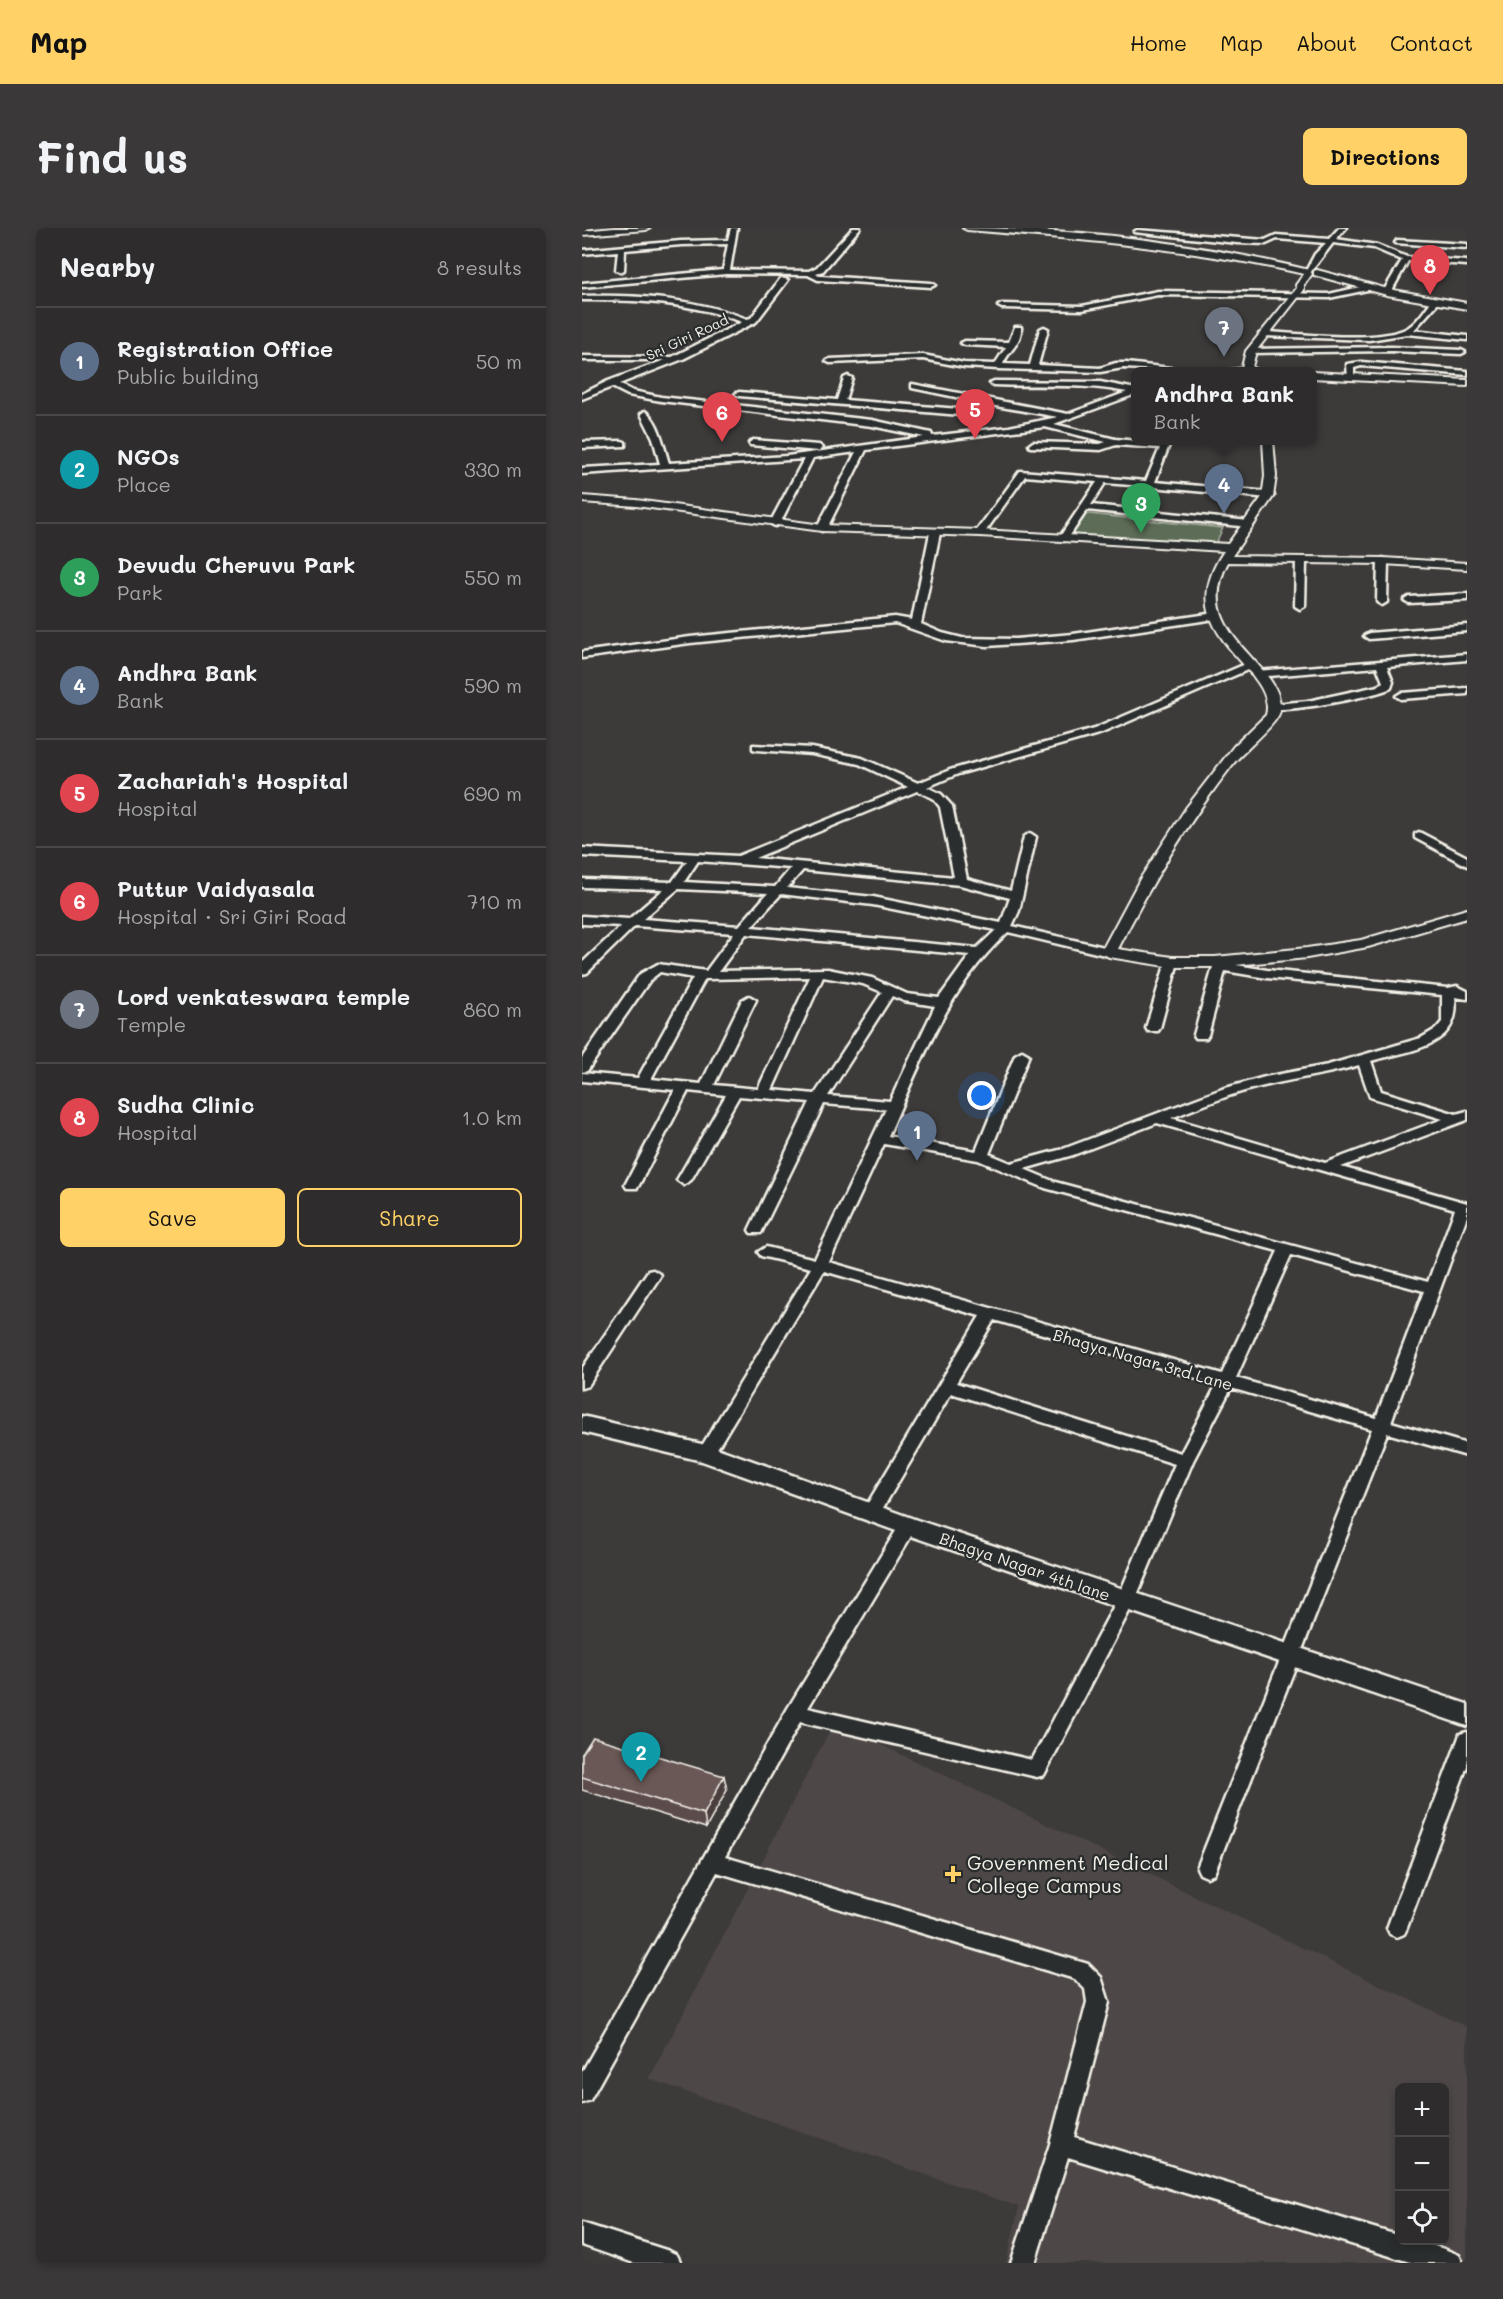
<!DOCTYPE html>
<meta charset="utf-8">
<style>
:root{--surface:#2e2c2c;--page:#3a3838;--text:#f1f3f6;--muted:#a7a7a9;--line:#494848;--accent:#ffd166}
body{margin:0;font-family:Mali,sans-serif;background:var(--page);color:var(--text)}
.controls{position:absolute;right:18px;bottom:18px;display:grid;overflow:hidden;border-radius:9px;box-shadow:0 3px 9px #0003}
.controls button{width:54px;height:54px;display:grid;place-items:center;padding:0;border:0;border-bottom:2px solid var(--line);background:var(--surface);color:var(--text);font:30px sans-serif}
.you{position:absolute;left:400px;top:868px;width:21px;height:21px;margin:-15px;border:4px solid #fff;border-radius:50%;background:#1a73e8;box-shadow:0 0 0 9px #1a73e833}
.badge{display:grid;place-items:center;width:39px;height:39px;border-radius:50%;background:var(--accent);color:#fff;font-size:20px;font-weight:700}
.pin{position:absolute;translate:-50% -50px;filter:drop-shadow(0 2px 3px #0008)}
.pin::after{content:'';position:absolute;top:32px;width:21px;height:18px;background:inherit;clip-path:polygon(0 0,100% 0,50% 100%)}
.popup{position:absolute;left:549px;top:139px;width:186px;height:78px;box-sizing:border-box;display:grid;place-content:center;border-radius:9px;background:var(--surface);filter:drop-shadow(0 2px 4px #0005);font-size:20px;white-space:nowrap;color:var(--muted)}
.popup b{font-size:22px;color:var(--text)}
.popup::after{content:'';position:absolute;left:50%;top:100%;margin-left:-12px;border:12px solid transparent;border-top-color:var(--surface)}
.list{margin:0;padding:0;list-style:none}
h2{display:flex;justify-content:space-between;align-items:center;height:78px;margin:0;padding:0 24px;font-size:26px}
h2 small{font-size:20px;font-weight:400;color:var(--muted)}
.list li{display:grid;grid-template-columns:39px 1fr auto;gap:18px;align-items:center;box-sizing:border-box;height:108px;padding:0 24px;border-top:2px solid var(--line)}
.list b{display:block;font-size:22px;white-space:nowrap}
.list p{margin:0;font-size:20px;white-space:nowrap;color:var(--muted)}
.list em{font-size:20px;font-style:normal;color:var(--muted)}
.actions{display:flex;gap:12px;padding:18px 24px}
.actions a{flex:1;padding:14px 0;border:2px solid var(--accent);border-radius:9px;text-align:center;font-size:21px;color:var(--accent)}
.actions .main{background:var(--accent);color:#111}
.icon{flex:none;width:33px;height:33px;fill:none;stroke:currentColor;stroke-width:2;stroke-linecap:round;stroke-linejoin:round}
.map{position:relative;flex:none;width:885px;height:2035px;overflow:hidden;border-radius:9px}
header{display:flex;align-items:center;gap:36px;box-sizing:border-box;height:84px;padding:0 30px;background:var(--accent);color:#111}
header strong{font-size:28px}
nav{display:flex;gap:33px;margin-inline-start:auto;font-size:21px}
.intro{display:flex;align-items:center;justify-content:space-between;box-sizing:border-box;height:144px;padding:0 36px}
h1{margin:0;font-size:42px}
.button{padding:15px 27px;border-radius:9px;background:var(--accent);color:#111;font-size:21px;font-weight:700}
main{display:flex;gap:36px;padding:0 36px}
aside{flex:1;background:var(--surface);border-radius:9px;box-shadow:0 3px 9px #0003}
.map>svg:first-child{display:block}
.built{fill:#4d4646;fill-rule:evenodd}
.green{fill:#5b6c56;stroke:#a8ae9f;stroke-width:1.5}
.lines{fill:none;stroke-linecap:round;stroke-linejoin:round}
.minor-casing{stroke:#f4f1e8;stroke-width:5}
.tertiary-casing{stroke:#f4f1e8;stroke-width:4}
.secondary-casing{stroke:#f4f1e8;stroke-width:5}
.minor{fill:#2a2d2e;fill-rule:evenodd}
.tertiary{fill:#2a2d2e;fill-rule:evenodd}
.secondary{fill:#2a2d2e;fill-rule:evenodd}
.wall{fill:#5b4c4b;stroke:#f4f1e8;stroke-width:1.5}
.shaded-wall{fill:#4a3e3d;stroke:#f4f1e8;stroke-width:1.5}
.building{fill:#6a5857;stroke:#f4f1e8;stroke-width:1.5}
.poi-dot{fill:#ffd166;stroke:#2a2d2e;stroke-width:2}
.labels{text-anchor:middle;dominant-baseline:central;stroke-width:4.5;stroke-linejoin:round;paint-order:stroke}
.far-street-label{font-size:14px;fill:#f4f1e8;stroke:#2a2d2e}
.street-label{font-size:16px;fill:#f4f1e8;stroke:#2a2d2e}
.near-poi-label{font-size:20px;fill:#f4f1e8;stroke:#2a2d2e;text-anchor:start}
</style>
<header>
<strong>Map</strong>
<nav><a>Home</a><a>Map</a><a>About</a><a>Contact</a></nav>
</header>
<div class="intro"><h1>Find us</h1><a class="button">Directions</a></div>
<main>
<aside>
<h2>Nearby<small>8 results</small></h2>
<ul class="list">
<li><span class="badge" style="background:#5c6f8a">1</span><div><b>Registration Office</b><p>Public building</p></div><em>50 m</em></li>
<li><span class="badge" style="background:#0f9aa8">2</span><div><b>NGOs</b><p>Place</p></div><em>330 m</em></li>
<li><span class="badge" style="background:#2e9e5b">3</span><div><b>Devudu Cheruvu Park</b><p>Park</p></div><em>550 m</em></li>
<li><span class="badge" style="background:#5c6f8a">4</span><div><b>Andhra Bank</b><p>Bank</p></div><em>590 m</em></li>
<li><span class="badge" style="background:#e0444e">5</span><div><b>Zachariah's Hospital</b><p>Hospital</p></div><em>690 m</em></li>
<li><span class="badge" style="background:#e0444e">6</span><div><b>Puttur Vaidyasala</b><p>Hospital · Sri Giri Road</p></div><em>710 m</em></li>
<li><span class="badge" style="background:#6b7280">7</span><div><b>Lord venkateswara temple</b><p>Temple</p></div><em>860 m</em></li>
<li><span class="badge" style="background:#e0444e">8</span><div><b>Sudha Clinic</b><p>Hospital</p></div><em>1.0 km</em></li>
</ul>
<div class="actions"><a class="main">Save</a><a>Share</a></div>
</aside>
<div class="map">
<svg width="885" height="2035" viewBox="0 0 885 2035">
<rect width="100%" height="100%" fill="#3d3a3a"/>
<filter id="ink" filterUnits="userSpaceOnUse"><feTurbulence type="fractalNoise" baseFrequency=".0167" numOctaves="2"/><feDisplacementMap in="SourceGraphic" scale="12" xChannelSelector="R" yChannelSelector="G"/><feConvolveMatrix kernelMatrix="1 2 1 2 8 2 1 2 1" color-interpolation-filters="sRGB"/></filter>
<g filter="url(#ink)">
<path class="built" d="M252 1494 885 1799V2035H424L437 1979 67 1851ZM818 1860H862V2012H818Z"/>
<path class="green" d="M497 285 641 300 631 321 475 309Z"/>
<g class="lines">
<g class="minor-casing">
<path id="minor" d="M149 0H155L148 42 227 43 235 39 271 0H278L241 43 234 45 238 48 349 55 353 57 349 59 236 52 226 47 144 46 0 59V55L141 42 146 16 99 17 43 22 42 42 38 44 34 42 36 23 0 26V22L99 13 146 12Z
M757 0H764L754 11 795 17 825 29 885 33V37L826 33 809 64 805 66 801 64 820 32 792 20 751 15 728 45 724 43 733 26 744 15 695 11 684 16 655 15 552 4 555 2 683 12 694 7 747 11Z
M815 12 885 16V20L813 15Z
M199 50 206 52 174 94 101 131 37 156 51 163 79 169 290 192 349 205 350 208 427 199 476 189 397 175 393 173 330 160V156L486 186 545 164C502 155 456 159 412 157L408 155 412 153 518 154 554 161V166L472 196 533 211 580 215 581 212H589L573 254 687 264 692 267 687 270 570 259 559 282 667 293 672 296 667 299 505 282 485 312 482 313 477 310 515 254 443 248 401 307H395L393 305 438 243 564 253 578 220 534 217 519 222 448 219 447 217 451 214 518 216 524 214 463 199 284 222 245 300 240 303 235 300 274 224 231 230 198 295 193 298 188 295 222 231 0 246V240L78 236 71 210 59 186 63 183C77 192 82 220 87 235L205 228 342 209 290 198 79 173 46 167 30 159 0 171V166L26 153 83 132H0V128L90 129 160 94C108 74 55 72 0 72V68C57 67 111 70 165 91L169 90ZM523 255 562 258 550 281 509 277Z
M787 57 790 61 747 70 576 67 500 82 420 80 416 78 420 76 500 78 576 63 747 66Z
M850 72 857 74 832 102 885 108V112L825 106 787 112 681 108 677 106 681 104C719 105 786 115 821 102 833 98 843 82 850 72Z
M433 99H439C440 115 427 122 421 136L448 137 458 101 462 99 466 101 456 137 518 140 534 135H544L624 144 541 140 518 144 416 141 382 139 341 131 248 135 244 133 248 131 341 127 382 135 413 136 424 119 383 117 379 115 383 113 427 114Z
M810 119 879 122 883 124 879 126 810 123 669 125 665 123 669 121Z
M779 134 885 143V147L779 138 772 140V151H766L765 136Z
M667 140H670V144H633Z
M266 148 270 150 263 172 390 182 394 185 390 188 157 168 153 166 157 164 255 172 262 150Z
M171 212 237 217 241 220 237 223 168 217 167 215Z
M40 213 43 214V218L0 220V214Z
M353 302 358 305 339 396 360 405 380 410 434 411 491 406 633 385 638 388 633 391 491 412 405 418 364 413 313 395 108 415 0 430V424L108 409 313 389 330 392 348 305Z
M719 330 724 333 723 378 718 381 713 378 714 333Z
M801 330 806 333 805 374 800 377 795 374 796 333Z
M885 366V372L827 375 822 372 827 369Z
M885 397V403L787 411 782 408 787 405Z
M885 426V432L805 439 811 454 809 460C794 468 698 487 687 479L692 476 726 473 796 458 801 454 795 439 674 449 669 446 674 443Z
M666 435 671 438 670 440 520 505 376 546 345 559 359 566 370 578 385 651 429 663 442 609 448 605 454 609 437 683 430 698 531 721 533 724 527 728 426 704C365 760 339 835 306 908L394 923 433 827 440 823 447 827 407 926 429 935 481 921 640 861 683 849 746 837 839 810 854 801 860 794V767L685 750 643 743 626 807 624 810H614L612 807 631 739 627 734 628 731 633 730 642 735 685 742 866 760 875 758 885 763V771L873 769C880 820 827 822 789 833L799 863 874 886 885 883V892L759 939 885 975V988L809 1194 885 1216V1228L805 1205 632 1646 625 1649 618 1646 615 1640 790 1201 649 1160 611 1233 553 1372 462 1547 455 1549 218 1494 143 1629 506 1736 519 1749 527 1774 492 1909 818 2008V2012C838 2012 858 2019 877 2027L881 2035H831L486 1929 453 2035H429L468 1916 505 1774 503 1761 493 1751 135 1644 8 1872 0 1875V1844L206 1480 320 1293 326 1291 332 1293 335 1298 226 1480 450 1532 535 1372 593 1236 369 1165 295 1290 289 1291 283 1290 280 1285 283 1280 398 1088 242 1043 130 1229H118L116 1225 118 1221 229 1040 179 1028 176 1024 184 1019 233 1031 304 881 242 876 179 1005H169L167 1002 228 874 157 868 109 952 102 957 95 952 144 867 106 863 57 957 55 960H45L43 957 93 862 0 853V845L56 850 111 750 78 744 68 752 5 843 0 844V830L58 746 76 736 124 743 152 705 53 698 5 745 0 746V735L39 698 0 696V688L47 691 82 661 0 659V651L90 654 105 633 0 628V620L156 628 326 559 277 536 230 526 175 522 171 521V517L230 520 280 530 336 555 368 542 512 501ZM335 563 351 570 358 579 372 649 173 630ZM116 633 209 640 193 659 102 654ZM221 642 378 657 428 670 419 695 291 669 205 660ZM96 661 186 665 157 698 61 691ZM199 666 291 677 414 702 395 720 169 699ZM164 706 388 727 357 770 325 766 290 750 246 741 137 743ZM228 749 176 861 132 857 174 772 167 768 160 772 119 856 69 851 123 751ZM241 749 281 756 300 764 233 866 190 862ZM310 768 322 773 353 778 308 873 246 868ZM777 837 788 869 861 891 743 935 589 890C620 878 652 864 686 857 716 850 747 846 777 837ZM575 895 873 981 846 1054 473 954 442 941 491 927ZM302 916 396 932 463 960 696 1023 640 1146 247 1034ZM709 1027 842 1063 794 1190 654 1150ZM412 1092 635 1156 599 1225 374 1155Z
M885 460V466L819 471 814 468 819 465Z
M837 604 885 629V638L833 610V606Z
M590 730 596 734 578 800 576 803H566L564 800 584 734Z
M71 1042 79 1047 6 1158 0 1160V1141L66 1043Z
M885 1504V1538L825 1700 822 1706 815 1709 808 1706 805 1700 876 1512 878 1506Z
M0 1995 87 2023 95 2027 99 2035H52L0 2017Z"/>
</g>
<g class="tertiary-casing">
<path id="tertiary" d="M32 0H68L64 2 0 7V3Z
M381 0C496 0 615 15 727 42L730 46 722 57V62L674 123 670 139 680 144H663L660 139 664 123 715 60 714 57 722 46C611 21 498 11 385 2Z
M735 42 806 61 885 75V81L805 67 732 47V43Z
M730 144 885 152V158L730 150Z
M681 212H691L694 248 691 269 650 328 801 330 885 335V341L801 336 646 334C607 408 702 434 698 482 698 494 661 523 651 536 606 594 569 655 536 721L590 729H633L725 720 779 712 885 681V690L786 719 725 730 633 739H590L527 729 519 724 558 651 604 580 652 518 684 487C697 438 584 408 642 323L398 308 240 303 54 278 0 274V268L54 272 240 297 398 302 646 316 680 269 683 248Z"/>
</g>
<g class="secondary-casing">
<path id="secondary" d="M0 1188 132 1219 335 1292 885 1476V1498L317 1304 120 1233 0 1204Z"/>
</g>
<use href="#minor" class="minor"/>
<use href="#tertiary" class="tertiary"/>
<use href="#secondary" class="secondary"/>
</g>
<path class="wall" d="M0 1526 145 1562 124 1600 0 1562Z"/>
<path class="shaded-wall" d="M142 1548 145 1562 124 1600 122 1586Z"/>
<path class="building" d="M11 1509 142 1548 122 1586 0 1549V1526Z"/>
</g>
<path class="poi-dot" d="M368 1637h6v6h6v6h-6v6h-6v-6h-6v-6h6z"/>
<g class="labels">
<g class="far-street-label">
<text transform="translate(105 109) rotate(-25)">Sri Giri Road</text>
</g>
<g class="street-label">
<text transform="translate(561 1131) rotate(16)">Bhagya Nagar 3rd Lane</text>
<text transform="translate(443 1338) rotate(19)">Bhagya Nagar 4th lane</text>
</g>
<g class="near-poi-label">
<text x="385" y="1634">Government Medical<tspan x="385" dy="23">College Campus</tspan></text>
</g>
</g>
</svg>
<div class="controls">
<button>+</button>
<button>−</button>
<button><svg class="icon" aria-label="locate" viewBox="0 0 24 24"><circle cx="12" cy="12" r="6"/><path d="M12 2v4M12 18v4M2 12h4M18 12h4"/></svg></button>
</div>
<div class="you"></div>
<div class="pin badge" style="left:335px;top:933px;background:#5c6f8a">1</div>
<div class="pin badge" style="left:59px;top:1554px;background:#0f9aa8">2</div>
<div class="pin badge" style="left:559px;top:305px;background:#2e9e5b">3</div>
<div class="pin badge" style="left:642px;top:286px;background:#5c6f8a">4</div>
<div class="popup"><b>Andhra Bank</b>Bank</div>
<div class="pin badge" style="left:393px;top:211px;background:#e0444e">5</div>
<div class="pin badge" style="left:140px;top:214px;background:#e0444e">6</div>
<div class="pin badge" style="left:642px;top:129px;background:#6b7280">7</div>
<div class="pin badge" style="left:848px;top:67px;background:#e0444e">8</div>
</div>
</main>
